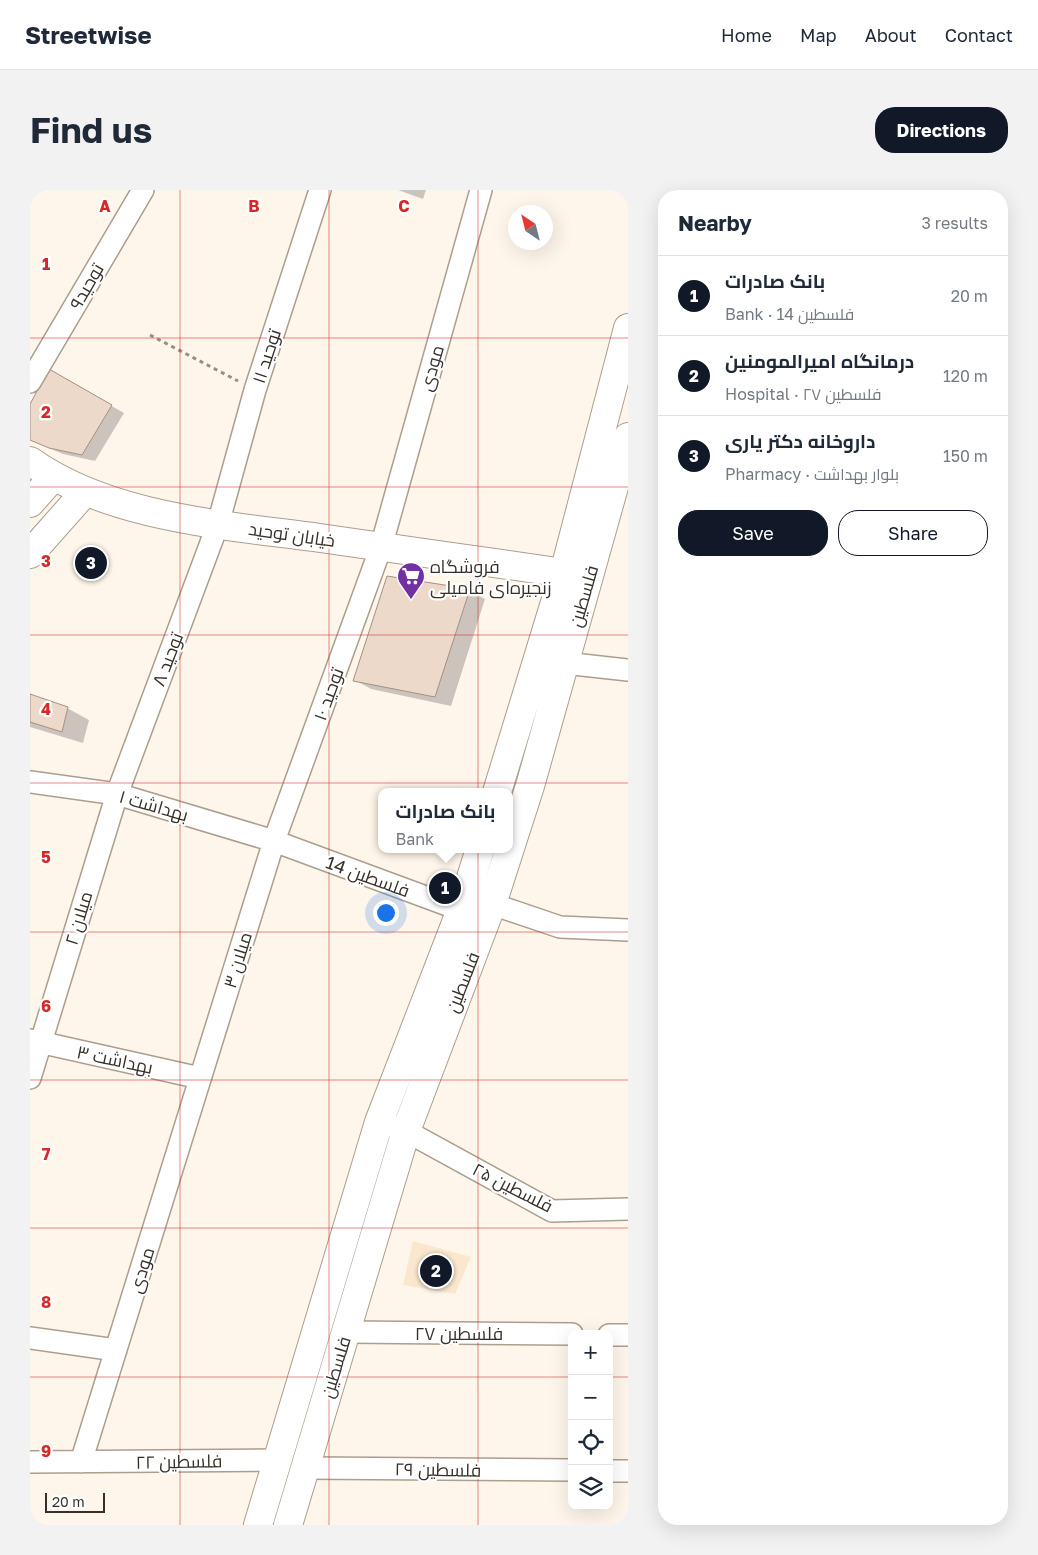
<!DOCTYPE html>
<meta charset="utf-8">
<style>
:root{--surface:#fff;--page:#f2f2f3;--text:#1f2937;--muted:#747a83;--line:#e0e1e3;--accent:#111827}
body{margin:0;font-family:"Golos Text",Cairo,sans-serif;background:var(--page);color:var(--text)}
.controls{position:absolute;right:15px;bottom:15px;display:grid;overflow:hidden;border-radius:10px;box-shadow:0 5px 20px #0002}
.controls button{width:45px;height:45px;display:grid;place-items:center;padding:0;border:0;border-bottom:1px solid var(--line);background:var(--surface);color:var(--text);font:25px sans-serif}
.compass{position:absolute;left:478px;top:15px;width:45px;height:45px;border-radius:50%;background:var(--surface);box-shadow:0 5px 20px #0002;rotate:325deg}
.scale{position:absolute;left:15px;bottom:12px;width:60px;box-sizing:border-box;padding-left:5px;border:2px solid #363029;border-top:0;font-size:14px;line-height:18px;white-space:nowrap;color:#363029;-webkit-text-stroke:4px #fff;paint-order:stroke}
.you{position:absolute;left:355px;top:722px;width:18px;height:18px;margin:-12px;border:4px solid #fff;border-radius:50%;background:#1a73e8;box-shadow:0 0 0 8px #1a73e833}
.badge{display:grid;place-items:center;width:32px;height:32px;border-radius:50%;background:var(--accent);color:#fff;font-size:16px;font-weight:700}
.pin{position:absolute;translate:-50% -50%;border:2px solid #fff;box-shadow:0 1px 5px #0006}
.popup{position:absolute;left:348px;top:598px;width:135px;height:65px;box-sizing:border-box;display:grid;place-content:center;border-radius:10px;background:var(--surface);filter:drop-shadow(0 1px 4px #0005);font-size:16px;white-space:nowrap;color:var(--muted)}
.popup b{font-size:19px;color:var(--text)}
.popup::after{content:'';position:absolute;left:50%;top:100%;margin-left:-10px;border:10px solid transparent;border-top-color:var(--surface)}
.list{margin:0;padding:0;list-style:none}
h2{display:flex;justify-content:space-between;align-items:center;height:65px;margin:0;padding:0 20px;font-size:21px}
h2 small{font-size:16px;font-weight:400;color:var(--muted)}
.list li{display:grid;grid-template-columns:32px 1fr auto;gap:15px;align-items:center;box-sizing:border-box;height:80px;padding:0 20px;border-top:1px solid var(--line)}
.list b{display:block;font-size:19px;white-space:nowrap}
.list p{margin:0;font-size:16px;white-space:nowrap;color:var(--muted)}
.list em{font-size:16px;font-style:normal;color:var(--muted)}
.actions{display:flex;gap:10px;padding:15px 20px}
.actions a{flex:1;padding:11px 0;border:1px solid var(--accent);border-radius:20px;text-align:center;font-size:18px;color:var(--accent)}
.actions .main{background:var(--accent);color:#fff}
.icon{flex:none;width:28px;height:28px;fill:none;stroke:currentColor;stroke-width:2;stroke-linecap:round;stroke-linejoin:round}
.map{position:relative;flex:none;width:598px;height:1335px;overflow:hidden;border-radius:20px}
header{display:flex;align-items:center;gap:30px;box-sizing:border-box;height:70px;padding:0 25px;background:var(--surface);border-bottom:1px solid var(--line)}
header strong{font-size:24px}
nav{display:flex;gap:28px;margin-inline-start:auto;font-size:18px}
.intro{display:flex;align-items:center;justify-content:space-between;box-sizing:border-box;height:120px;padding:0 30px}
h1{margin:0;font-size:35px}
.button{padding:12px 22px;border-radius:20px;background:var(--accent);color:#fff;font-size:18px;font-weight:700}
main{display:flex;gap:30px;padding:0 30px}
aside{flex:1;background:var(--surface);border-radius:20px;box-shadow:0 5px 20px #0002}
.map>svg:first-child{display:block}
.built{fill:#fbe7ce}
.shadow{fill:#0003}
.building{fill:#edd9ca;stroke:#a39183}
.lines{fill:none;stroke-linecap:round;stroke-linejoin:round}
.street-casing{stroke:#ac9e8d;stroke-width:24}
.secondary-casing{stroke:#ac9e8d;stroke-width:30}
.path{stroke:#968f86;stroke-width:3;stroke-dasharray:4 4;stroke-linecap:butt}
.street{stroke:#fff;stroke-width:21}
.secondary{stroke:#fff;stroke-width:28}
.grid{fill:none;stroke:#d62828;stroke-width:1;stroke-opacity:0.55}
.labels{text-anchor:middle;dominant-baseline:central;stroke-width:4.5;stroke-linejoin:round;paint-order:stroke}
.street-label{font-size:18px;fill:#363029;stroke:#fff}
.poi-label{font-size:18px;fill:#363029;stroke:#fff;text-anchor:start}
.grid-label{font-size:16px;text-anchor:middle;font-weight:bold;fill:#d62828;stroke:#fff;stroke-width:4.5;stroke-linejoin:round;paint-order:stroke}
</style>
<header>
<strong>Streetwise</strong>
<nav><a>Home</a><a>Map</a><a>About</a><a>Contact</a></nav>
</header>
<div class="intro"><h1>Find us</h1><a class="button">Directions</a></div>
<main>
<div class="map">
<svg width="598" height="1335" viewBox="0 0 598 1335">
<rect width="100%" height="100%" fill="#fff6eb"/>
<path class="built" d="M383 1051 441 1067 425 1104 373 1095Z"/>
<path class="shadow" d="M368 0H396L393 9Z
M20 181 94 223 65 271 33 264 0 250V216Z
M439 400 455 409 421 516 341 499 325 490Z
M0 506 37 518 59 530 53 553 0 537Z"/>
<path class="building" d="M19 179 82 215 52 265 19 258 0 250V214Z
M357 386 440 399 405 507 323 491Z
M0 504 38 517 32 542 0 532Z"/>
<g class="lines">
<g class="street-casing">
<path id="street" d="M0 192 113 0
M534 473 598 480
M0 592 87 604 244 651 431 720
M462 714 530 737 598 740
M0 850 170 888
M0 888 87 604 188 334 225 200 290 0
M362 936 376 941 522 1021 598 1019
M316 1142 542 1144
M579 1145H598
M0 1148 86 1160
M0 1272 248 1270
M51 1272 244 651 351 357 451 0
M275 1278 542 1280
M579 1281H598"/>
</g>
<g class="secondary-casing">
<path id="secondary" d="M0 271C80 328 195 335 290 348 371 360 453 371 534 383
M0 313 24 286
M0 364 54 303
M467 602 534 383 598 138
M228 1335 349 932 431 720 450 659
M258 1335 376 941 462 714 500 596 598 247"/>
</g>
<path class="path" d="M120 145 208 191"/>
<use href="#street" class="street"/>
<use href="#secondary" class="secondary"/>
</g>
<path class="grid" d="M150 0V1335M299 0V1335M448 0V1335M0 148H598M0 297H598M0 445H598M0 593H598M0 742H598M0 890H598M0 1038H598M0 1187H542M579 1187H598"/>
<defs>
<g id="supermarket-pin" transform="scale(1.4375)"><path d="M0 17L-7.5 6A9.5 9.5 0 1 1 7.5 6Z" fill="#7130a4" stroke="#fff"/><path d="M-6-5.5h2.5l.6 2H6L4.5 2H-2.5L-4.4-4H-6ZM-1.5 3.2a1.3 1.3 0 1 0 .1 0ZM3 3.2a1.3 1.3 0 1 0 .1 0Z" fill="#fff"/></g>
</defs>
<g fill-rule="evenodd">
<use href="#supermarket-pin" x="381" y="386"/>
</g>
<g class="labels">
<g class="street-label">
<text transform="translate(56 96) rotate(-60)">توحید۹</text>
<text transform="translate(236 166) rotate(-72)">توحید ۱۱</text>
<text transform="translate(401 178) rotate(-74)">مودی</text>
<text transform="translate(262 344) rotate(8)">خیابان توحید</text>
<text transform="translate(553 406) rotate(-74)">فلسطین</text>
<text transform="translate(137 469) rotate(-69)">توحید ۸</text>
<text transform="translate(298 504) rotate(-70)">توحید ۱۰</text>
<text transform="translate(124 615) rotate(16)">بهداشت ۱</text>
<text transform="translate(338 686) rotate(20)">فلسطین 14</text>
<text transform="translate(48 728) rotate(-73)">میلان ۲</text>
<text transform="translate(207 770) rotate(-73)">میلان ۳</text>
<text transform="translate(432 792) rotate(-69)">فلسطین</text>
<text transform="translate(85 869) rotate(12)">بهداشت ۳</text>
<text transform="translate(483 997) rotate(27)">فلسطین ۲۵</text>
<text transform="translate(111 1080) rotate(-73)">مودی</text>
<text x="429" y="1143">فلسطین ۲۷</text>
<text transform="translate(305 1177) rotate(-73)">فلسطین</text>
<text transform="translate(149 1271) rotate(-1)">فلسطین ۲۲</text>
<text transform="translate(408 1279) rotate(1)">فلسطین ۲۹</text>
</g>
<g class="poi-label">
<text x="400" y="376">فروشگاه<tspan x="400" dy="21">زنجیره‌ای فامیلی</tspan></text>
</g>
</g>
<g class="grid-label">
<text x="75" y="22">A</text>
<text x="224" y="22">B</text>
<text x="374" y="22">C</text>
<text x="16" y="80">1</text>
<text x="16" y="228">2</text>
<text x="16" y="377">3</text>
<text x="16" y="525">4</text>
<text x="16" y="673">5</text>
<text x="16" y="822">6</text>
<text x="16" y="970">7</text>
<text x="16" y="1118">8</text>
<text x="16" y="1267">9</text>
</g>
</svg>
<div class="controls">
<button>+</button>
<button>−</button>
<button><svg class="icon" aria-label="locate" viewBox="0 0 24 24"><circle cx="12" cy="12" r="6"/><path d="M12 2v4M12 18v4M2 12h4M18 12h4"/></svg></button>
<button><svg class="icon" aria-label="layers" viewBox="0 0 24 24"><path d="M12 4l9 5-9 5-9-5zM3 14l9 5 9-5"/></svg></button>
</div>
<svg class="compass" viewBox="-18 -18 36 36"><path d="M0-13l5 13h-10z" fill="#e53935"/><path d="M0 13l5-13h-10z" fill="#747a83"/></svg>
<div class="scale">20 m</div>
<div class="you"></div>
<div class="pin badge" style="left:415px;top:698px">1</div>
<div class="popup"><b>بانک صادرات</b>Bank</div>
<div class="pin badge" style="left:406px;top:1081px">2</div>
<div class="pin badge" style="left:61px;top:373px">3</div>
</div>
<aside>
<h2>Nearby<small>3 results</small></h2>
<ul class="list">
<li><span class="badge">1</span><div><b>بانک صادرات</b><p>Bank · فلسطین 14</p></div><em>20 m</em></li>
<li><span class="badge">2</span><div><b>درمانگاه امیرالمومنین</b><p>Hospital · فلسطین ۲۷</p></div><em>120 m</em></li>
<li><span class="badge">3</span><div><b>داروخانه دکتر یاری</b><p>Pharmacy · بلوار بهداشت</p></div><em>150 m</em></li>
</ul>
<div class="actions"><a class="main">Save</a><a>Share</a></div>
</aside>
</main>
